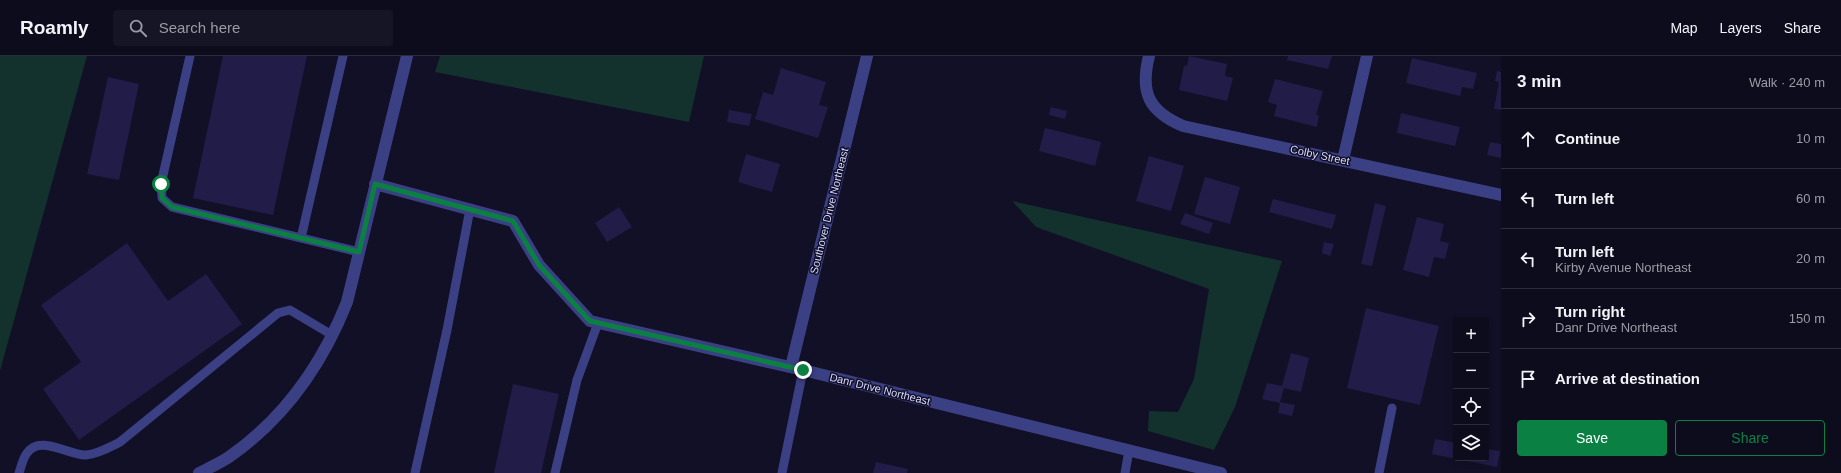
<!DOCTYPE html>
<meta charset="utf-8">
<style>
:root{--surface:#0d0c1d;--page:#161526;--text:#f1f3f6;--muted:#9a9ba4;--line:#2d2c3b;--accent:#0b8043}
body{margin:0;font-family:Arial,sans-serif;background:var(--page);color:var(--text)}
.controls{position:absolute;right:12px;bottom:12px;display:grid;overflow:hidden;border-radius:4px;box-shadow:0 2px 6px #0003}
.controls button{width:36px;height:36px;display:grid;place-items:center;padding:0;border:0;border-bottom:1px solid var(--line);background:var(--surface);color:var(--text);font:20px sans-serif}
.stop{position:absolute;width:12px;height:12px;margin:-9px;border:3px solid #0b8043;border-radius:50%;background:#fff}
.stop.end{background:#0b8043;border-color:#fff;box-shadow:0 1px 4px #0008}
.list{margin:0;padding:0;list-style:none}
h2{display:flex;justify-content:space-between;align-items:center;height:52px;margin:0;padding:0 16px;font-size:17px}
h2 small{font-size:13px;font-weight:400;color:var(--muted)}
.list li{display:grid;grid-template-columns:26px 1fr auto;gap:12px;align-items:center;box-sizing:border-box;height:60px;padding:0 16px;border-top:1px solid var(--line)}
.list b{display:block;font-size:15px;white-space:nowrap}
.list p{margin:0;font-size:13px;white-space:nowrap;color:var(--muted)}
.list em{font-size:13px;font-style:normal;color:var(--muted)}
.actions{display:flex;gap:8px;padding:12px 16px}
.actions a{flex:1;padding:9px 0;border:1px solid var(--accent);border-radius:4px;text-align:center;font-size:14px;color:var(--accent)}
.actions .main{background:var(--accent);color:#fff}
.icon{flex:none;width:22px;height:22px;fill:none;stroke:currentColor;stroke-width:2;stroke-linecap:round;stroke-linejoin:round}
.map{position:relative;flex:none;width:1501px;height:417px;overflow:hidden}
header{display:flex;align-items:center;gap:24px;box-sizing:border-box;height:56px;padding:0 20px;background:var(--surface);border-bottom:1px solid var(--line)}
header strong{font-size:19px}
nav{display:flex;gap:22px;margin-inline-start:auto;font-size:14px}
.search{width:280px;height:36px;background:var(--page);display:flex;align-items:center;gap:10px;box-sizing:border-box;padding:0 14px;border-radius:4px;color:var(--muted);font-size:15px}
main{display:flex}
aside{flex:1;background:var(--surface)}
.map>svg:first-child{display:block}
.green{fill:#13312d}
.building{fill:#211c48}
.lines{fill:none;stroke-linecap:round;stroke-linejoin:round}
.lane{stroke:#3b4085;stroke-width:9}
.street{stroke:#3b4085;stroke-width:12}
.route{stroke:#0b8043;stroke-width:5}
.labels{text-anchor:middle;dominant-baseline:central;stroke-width:3;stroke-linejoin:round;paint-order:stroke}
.street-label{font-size:11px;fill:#d7d6ff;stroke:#111027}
</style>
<header>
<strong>Roamly</strong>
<div class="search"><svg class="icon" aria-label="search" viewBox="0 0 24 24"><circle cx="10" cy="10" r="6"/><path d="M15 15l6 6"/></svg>Search here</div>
<nav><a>Map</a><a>Layers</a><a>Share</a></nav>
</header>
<main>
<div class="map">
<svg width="1501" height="417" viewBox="0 0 1501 417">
<rect width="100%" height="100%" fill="#111027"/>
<path class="green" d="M0 0H87L0 315Z
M440 0H704L689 66 435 16Z
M1012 145 1282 205 1235 351 1214 394 1148 375 1149 355 1178 356 1194 323 1209 233 1036 171Z"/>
<path class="building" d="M223 0H307L273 159 193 142Z
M1189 0 1227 8 1225 20 1233 22 1227 45 1179 34 1184 10H1187Z
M1288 0H1332L1328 13 1287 4Z
M1412 2 1477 17 1473 33 1462 31 1460 40 1406 27Z
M781 12 826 26 819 49 828 51 818 82 755 63 763 36 773 39Z
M1497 15 1501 16V54L1494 53 1499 26 1495 25Z
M108 21 139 28 119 124 87 118Z
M1275 23 1323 35 1316 59H1319L1317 71 1274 60 1277 49 1268 46Z
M1051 51 1067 55 1065 63 1049 59Z
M729 54 752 58 749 70 727 66Z
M1401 57 1460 71 1455 90 1397 77Z
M1045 72 1101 86 1095 110 1039 95Z
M1490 86 1501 88V102L1487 99Z
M746 98 780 108 772 136 738 126Z
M1149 100 1184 110 1171 155 1136 145Z
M1205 121 1240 131 1230 168 1194 158Z
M1273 143 1336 159 1332 173 1269 156Z
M1375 147 1386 150 1372 210 1361 208Z
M619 151 632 171 607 186 595 167Z
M1185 157 1213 167 1209 178 1180 168Z
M1417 161 1444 168 1440 185 1449 187 1445 203 1434 201 1429 221 1403 214Z
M1324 186 1334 188 1330 200 1322 197Z
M127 187 168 245 206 218 242 268 79 384 43 333 81 306 41 249Z
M1366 252 1439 270 1420 349 1347 332Z
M1291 297 1309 302 1301 336 1284 332 1280 346 1295 349 1292 360 1278 357 1280 347 1262 343 1267 327 1282 330Z
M513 328 559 338 541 417H494Z
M1435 383 1456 387V402H1486V393L1500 395 1497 411 1432 398Z
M876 406 908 413 907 417H873Z"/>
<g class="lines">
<path class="lane" d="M190 0 161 128 162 142 172 151 359 196
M301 182 343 0
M19 417C21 411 23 402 27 397 40 378 70 400 86 399 98 398 110 391 120 386L278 257 290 254 332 279
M415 417 447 274 470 153
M555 417 577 324 598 267
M782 417 803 314
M1125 417 1129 394
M1379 417 1392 352"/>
<path class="street" d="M1149 0C1140 36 1148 55 1183 70L1501 139
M1343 104 1367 0
M375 128 513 165 539 209 590 265 803 314 1221 417
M791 311 867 0
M199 417C209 412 220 407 229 401 285 362 322 309 347 246L407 0"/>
</g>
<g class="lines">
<path class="route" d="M161 128 162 142 172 151 359 196 375 128 513 165 539 209 590 265 803 314"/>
</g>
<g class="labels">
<g class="street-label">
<text transform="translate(1320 99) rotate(12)">Colby Street</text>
<text transform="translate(829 155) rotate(-76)">Southover Drive Northeast</text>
<text transform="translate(880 333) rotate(14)">Danr Drive Northeast</text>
</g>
</g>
</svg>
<div class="controls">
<button>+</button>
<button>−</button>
<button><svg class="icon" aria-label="locate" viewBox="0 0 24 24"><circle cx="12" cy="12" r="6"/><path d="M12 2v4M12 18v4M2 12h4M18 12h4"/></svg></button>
<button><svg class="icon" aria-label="layers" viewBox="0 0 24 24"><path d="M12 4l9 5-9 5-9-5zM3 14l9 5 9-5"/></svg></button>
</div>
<div class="stop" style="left:161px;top:128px"></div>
<div class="stop end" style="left:803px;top:314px"></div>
</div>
<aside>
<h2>3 min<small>Walk · 240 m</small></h2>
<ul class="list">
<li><svg class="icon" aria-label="ahead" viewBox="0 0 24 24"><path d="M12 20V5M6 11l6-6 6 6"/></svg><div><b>Continue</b></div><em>10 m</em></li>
<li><svg class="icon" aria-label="left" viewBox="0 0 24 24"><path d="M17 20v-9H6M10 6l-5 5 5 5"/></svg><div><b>Turn left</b></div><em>60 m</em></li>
<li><svg class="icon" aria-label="left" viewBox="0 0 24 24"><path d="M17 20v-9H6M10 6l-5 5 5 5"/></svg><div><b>Turn left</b><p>Kirby Avenue Northeast</p></div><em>20 m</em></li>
<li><svg class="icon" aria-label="right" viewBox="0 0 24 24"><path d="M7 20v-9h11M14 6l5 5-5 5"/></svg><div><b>Turn right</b><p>Danr Drive Northeast</p></div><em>150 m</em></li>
<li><svg class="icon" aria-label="arrive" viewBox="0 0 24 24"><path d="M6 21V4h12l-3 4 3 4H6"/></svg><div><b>Arrive at destination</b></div></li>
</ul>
<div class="actions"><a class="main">Save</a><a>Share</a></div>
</aside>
</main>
